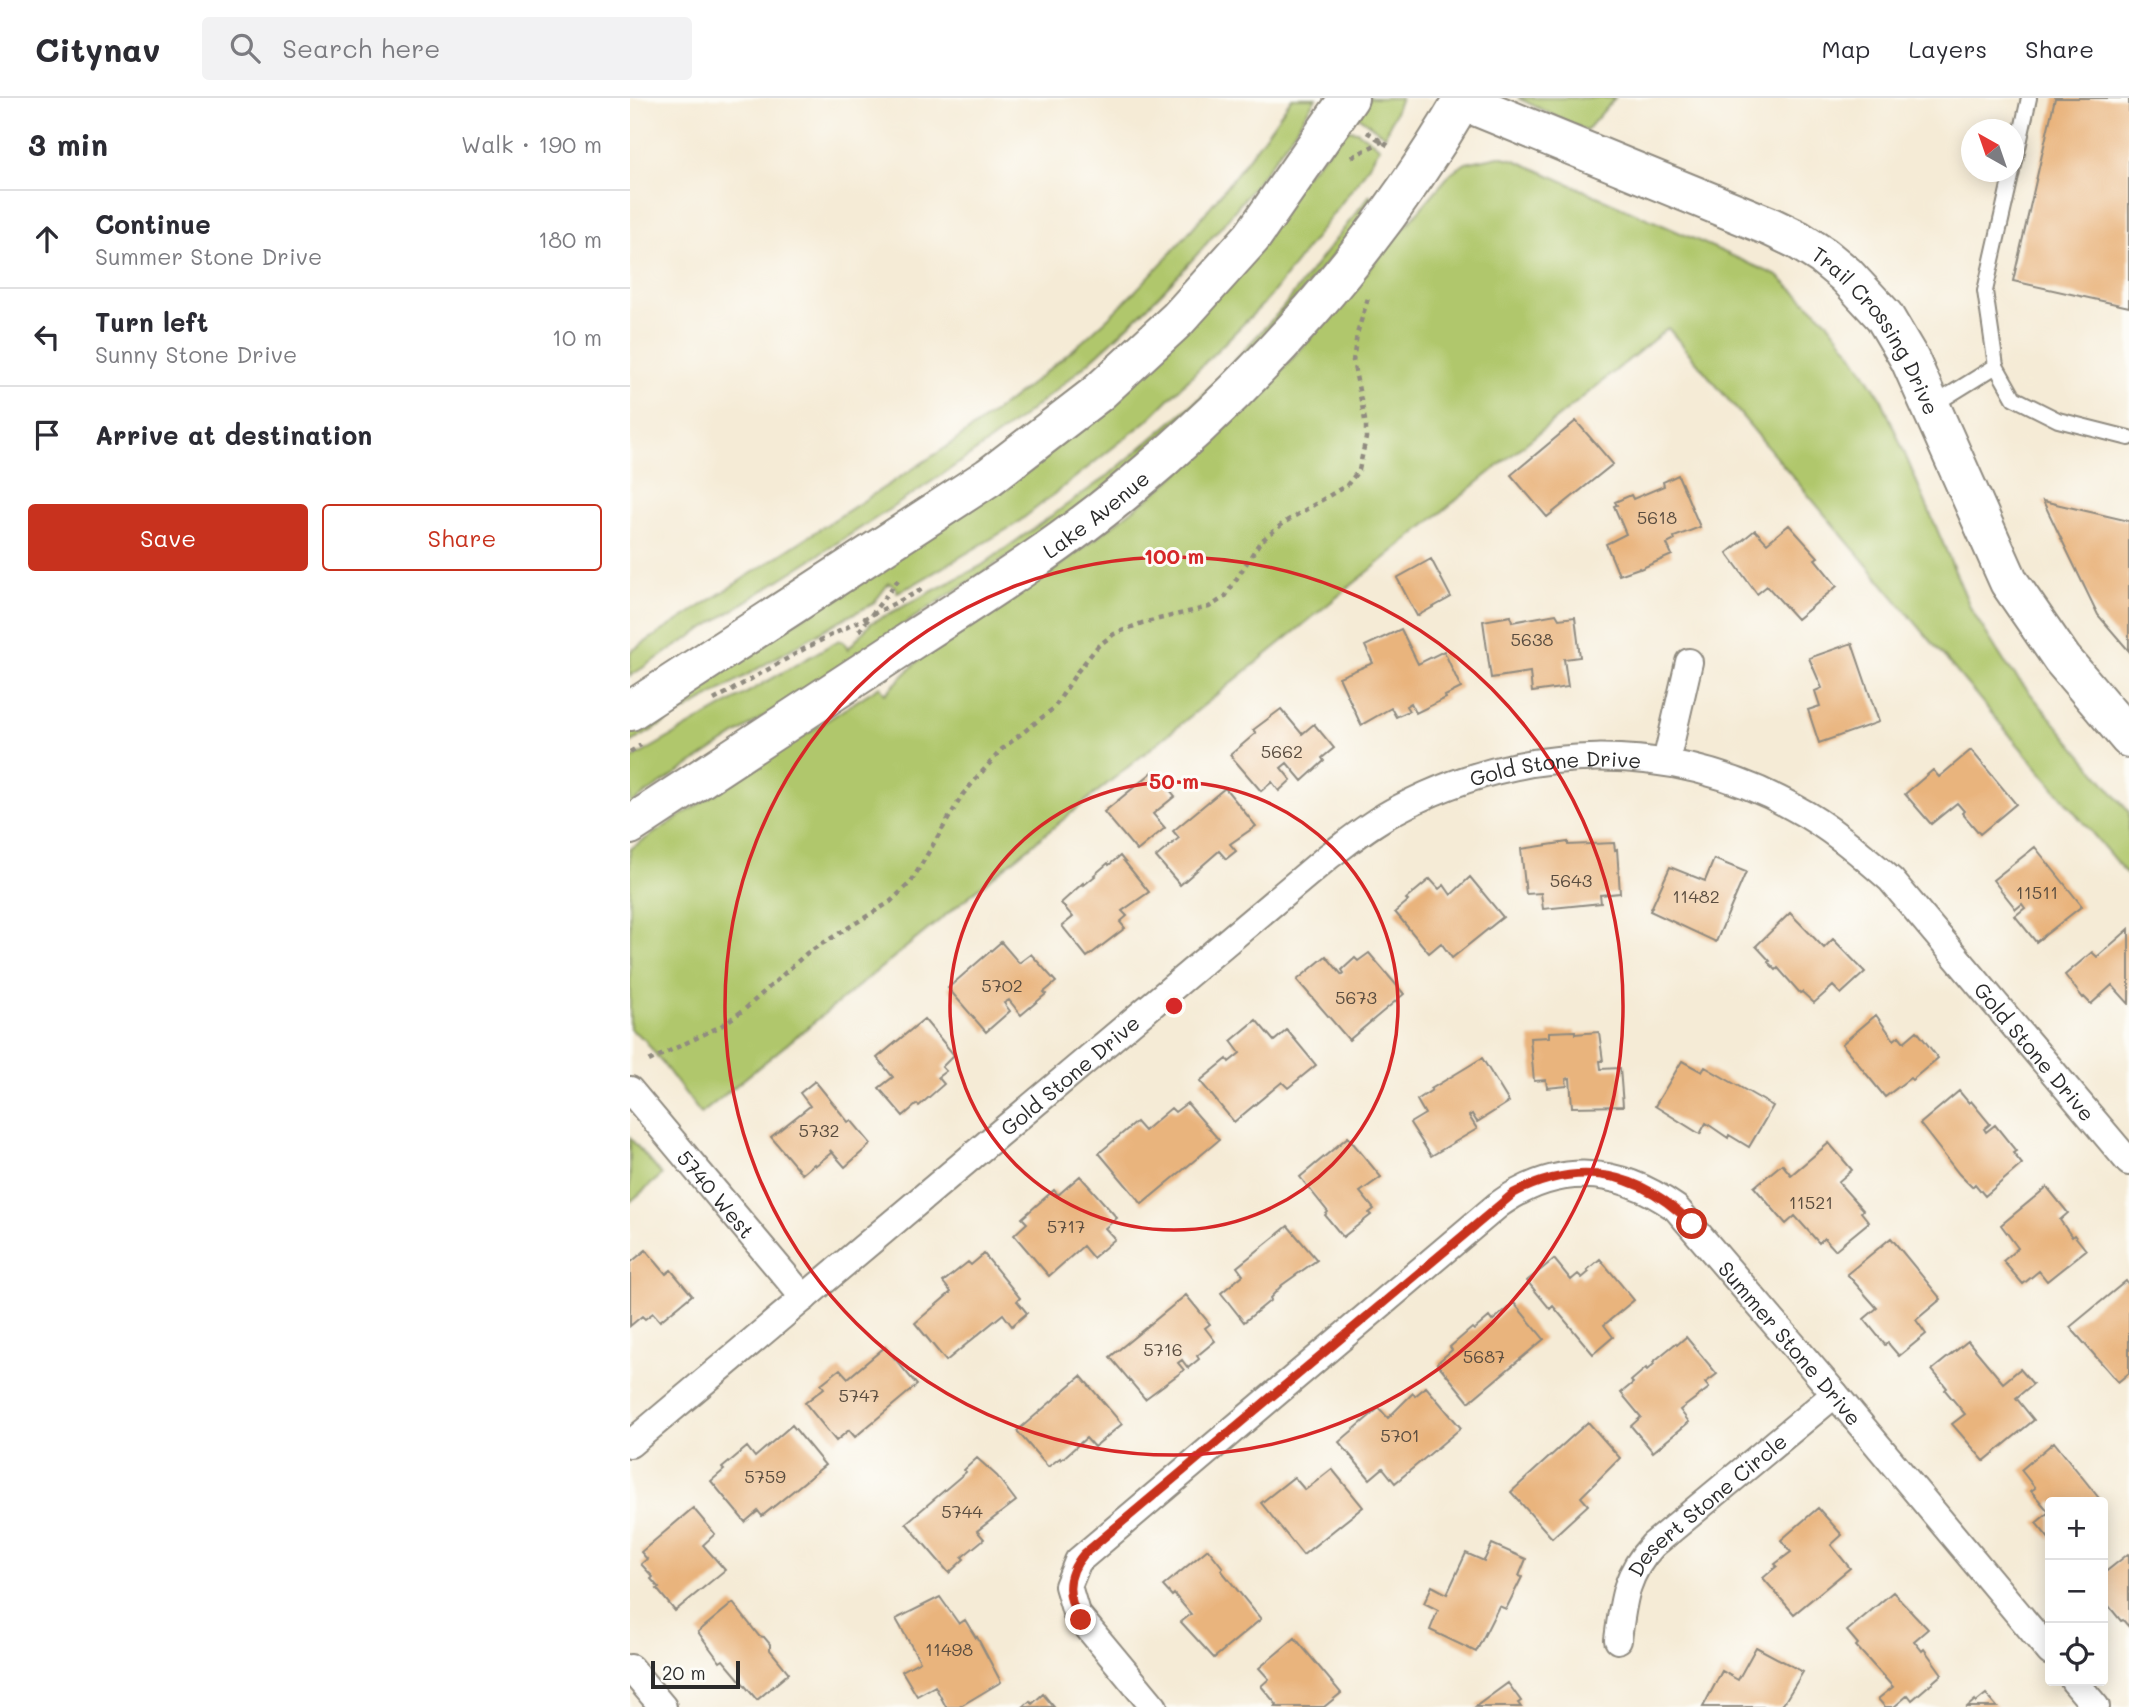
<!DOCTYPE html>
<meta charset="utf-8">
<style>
:root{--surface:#fff;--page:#f2f2f3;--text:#2b2b33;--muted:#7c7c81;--line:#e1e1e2;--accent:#c8321e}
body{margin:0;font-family:Mali,sans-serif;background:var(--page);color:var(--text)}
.controls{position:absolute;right:21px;bottom:21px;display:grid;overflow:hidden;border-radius:7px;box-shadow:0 4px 18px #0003}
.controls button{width:63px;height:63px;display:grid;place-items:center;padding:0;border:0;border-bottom:2px solid var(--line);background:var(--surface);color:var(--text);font:35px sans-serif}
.compass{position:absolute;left:1331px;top:21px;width:63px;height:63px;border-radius:50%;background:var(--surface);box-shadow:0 4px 18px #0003;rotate:320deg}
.scale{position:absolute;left:21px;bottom:18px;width:89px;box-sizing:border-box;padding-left:7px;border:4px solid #2b2b2b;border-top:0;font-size:19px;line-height:24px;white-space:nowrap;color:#2b2b2b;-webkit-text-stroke:5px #fdfcf7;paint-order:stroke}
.stop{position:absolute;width:21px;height:21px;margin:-16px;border:5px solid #c8321e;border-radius:50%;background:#fff}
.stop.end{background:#c8321e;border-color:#fff;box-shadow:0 2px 7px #0008}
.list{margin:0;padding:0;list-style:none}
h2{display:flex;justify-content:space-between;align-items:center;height:91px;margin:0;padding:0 28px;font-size:30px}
h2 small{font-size:23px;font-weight:400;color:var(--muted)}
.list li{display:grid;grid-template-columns:46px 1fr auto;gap:21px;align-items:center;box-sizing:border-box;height:98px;padding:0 28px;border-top:2px solid var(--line)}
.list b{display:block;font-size:26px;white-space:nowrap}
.list p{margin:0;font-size:23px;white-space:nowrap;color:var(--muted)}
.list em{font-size:23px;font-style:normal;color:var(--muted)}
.actions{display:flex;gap:14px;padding:21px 28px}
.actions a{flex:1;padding:16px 0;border:2px solid var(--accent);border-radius:7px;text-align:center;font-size:24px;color:var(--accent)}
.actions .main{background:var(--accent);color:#fff}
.icon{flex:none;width:38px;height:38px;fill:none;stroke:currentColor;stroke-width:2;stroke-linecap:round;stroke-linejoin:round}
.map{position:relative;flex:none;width:1499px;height:1609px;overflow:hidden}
header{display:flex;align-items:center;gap:42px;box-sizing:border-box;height:98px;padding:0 35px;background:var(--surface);border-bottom:2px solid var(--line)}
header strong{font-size:33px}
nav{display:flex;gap:38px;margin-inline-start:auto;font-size:24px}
.search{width:490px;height:63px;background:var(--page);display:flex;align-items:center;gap:18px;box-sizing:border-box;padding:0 24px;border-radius:7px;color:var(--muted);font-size:26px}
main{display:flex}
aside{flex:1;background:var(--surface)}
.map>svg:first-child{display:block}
.green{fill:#b0c76c;stroke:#6e794c;stroke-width:2}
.building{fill:#e9b47d}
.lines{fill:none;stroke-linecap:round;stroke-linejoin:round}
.lane-casing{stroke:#908b80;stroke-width:18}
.street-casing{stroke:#908b80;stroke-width:30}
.secondary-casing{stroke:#908b80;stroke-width:42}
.path{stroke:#908b80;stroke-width:4.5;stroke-dasharray:5 5;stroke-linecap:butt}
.lane{stroke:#fff;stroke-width:14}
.street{stroke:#fff;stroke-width:26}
.secondary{stroke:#fff;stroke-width:38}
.route{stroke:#c8321e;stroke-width:9}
.ring{fill:none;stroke:#d62828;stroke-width:3.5}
.labels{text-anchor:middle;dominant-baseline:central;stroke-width:6;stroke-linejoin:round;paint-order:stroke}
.number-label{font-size:18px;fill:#5a4d40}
.street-label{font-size:21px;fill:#2b2b2b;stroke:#fdfcf7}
.centre{fill:#d62828;stroke:#fdfcf7;stroke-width:3.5}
.ring-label{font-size:21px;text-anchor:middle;font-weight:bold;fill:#d62828;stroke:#fdfcf7;stroke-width:6;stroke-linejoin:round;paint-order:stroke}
</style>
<header>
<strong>Citynav</strong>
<div class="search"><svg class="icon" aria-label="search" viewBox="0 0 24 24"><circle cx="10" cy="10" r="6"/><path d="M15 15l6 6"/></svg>Search here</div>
<nav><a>Map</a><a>Layers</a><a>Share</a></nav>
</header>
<main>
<aside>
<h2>3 min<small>Walk · 190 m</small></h2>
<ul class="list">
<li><svg class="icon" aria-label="ahead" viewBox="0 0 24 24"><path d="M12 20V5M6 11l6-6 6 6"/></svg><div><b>Continue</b><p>Summer Stone Drive</p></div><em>180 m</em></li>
<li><svg class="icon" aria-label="left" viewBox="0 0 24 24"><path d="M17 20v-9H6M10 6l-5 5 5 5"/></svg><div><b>Turn left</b><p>Sunny Stone Drive</p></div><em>10 m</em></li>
<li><svg class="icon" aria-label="arrive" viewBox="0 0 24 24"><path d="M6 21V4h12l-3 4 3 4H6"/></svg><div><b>Arrive at destination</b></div></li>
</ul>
<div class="actions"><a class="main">Save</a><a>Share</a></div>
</aside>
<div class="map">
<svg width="1499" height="1609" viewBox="0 0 1499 1609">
<rect width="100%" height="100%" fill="#fdfcf7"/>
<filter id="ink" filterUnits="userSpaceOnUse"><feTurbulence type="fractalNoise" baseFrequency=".0143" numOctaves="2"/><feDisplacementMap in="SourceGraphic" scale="14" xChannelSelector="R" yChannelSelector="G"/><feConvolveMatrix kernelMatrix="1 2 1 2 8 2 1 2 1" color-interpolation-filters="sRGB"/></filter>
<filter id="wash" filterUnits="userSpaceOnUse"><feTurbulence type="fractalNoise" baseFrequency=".00686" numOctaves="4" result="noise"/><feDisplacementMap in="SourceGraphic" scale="28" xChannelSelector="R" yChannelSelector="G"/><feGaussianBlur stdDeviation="1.57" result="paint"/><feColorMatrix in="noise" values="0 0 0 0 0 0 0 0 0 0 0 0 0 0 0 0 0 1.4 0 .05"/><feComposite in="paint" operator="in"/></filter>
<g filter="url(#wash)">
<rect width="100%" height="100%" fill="#f5ebd6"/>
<path class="green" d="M662 0H686C617 109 526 209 426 292 361 346 290 392 218 438 146 485 73 531 0 578V554L315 350C363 316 409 281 454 242 534 171 601 87 662 0Z
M739 0H771L755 38 728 18Z
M888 0H985L956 33Z
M718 32 727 33 750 49 732 78 639 200 518 322 386 426 281 488 267 494 266 490 259 485 243 506 211 522 0 645V633L393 375Z
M869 58 885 62 1148 178 1196 222 1222 255 1251 300 1341 511 1375 565 1499 714V779L1038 230 71 1016 14 941 0 931V751L250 588 255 596 291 560 414 480 539 384 645 281 821 75 836 65Z
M740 97 747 104 610 268 453 409 0 706V662L209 542 214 544 218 551 241 525 351 468 480 376 571 299 651 212Z
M0 1040 32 1077 0 1104Z"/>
<g id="blocks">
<path class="building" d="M1425 0H1499V209L1383 183Z
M946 323 983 366 917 419 881 377Z
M1048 377 1070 429 1044 439 1045 442 1037 446 1042 457 1010 471 1009 470 989 477 976 446 996 436 984 408 987 407 985 404 1001 397 1003 401 1034 388 1033 384Z
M1413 403 1499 423V553L1468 517Z
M1159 427 1188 459 1185 461 1207 488 1167 521 1137 488 1127 496 1097 455 1125 432 1137 445Z
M801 461 821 499 787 518 767 480Z
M926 516 929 521 945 519 950 559 934 561 938 589 902 594 900 574 861 580 853 523 881 518 882 524Z
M771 531 788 566 814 553 831 590 815 598 816 600 786 615 781 605 776 608 779 613 766 619 761 610 731 627 709 579 743 565 735 548Z
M1222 545 1249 624 1189 645 1178 612 1190 608 1185 593 1192 590 1179 560Z
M651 611 672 636 684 626 704 650 692 660 694 663 672 683 657 665 651 670 661 682 649 693 642 684 631 693 600 657 626 635 623 632Z
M1341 652 1386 706 1350 736 1332 715 1334 713 1327 705 1301 726 1275 696 1303 672 1309 679Z
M524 673 545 698 523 716 535 730 507 753 474 714Z
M595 690 626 728 600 746 606 753 596 761 589 753 550 787 526 759 549 740 543 733Z
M938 744V747L984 745 985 752 987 751 990 795 970 797 971 805 913 811 911 795 896 796 891 751Z
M1405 749 1452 808 1406 844 1385 818 1395 810 1392 806 1386 811 1363 782Z
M490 758 519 794 492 813 497 818 490 824 495 830 457 859 432 828 443 819 431 805 453 785 454 787 465 778 464 777 478 765 479 767Z
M1084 761 1116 774 1086 844 1020 813 1040 769 1075 783Z
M840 779 873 819 822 860 811 845 799 855 765 814 778 803 776 801 800 781 809 791 814 787 821 797Z
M1160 815 1194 850 1203 841 1235 874 1211 896 1203 888 1184 905 1172 894 1170 895 1148 870 1146 872 1138 864 1140 863 1126 848Z
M1499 831V906L1482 887 1461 906 1454 899 1453 900 1435 877 1462 854 1467 859Z
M371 844 389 865 401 856 426 884 414 894 416 896 391 917 379 902 374 905 380 913 356 934 318 890Z
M739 855 774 896 719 942 667 882 696 858 712 877 714 875 712 872 725 860 728 863Z
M1246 917 1264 942 1269 938 1274 944 1287 933 1308 960 1282 982 1280 980 1255 999 1212 946Z
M294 921 324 957 312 969 316 973 308 979 314 986 289 1008 287 1006 273 1018 249 990 263 979 247 960Z
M626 922 644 943 657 932 686 967 658 990 652 984 604 1024 570 983 597 961 599 964 610 955 601 943Z
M945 933V936L969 934 973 963H970L971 971 990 970 993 1008 942 1009 940 980 936 981 937 988 917 990 916 982 904 983 900 940 919 939V934Z
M852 960 879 1004 847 1024 842 1016 839 1018 847 1031 801 1058 780 1025 795 1016 787 1002 802 992 801 991Z
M1052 963 1072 974 1075 969 1143 1008 1119 1049 1099 1037 1098 1040 1076 1025 1070 1036 1025 1008Z
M185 983 218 1024 221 1022 241 1046 215 1069 200 1052 201 1055 185 1068 184 1066 172 1076 141 1039 180 1008 170 995Z
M1329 993 1339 1005 1341 1003 1360 1026 1354 1031 1356 1034 1365 1027 1386 1053 1383 1055 1392 1066 1355 1098 1345 1086 1342 1089 1329 1076 1290 1026Z
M557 1005 589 1042 512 1106 469 1055 506 1024 514 1033 541 1010 545 1014Z
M718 1039 751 1079 730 1094 744 1111 739 1115 741 1117 713 1139 695 1117 698 1114 670 1079Z
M1199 1045 1222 1072 1208 1084 1233 1112 1231 1114 1239 1124 1205 1152 1194 1140 1189 1145 1165 1118 1156 1126 1124 1089 1152 1066 1161 1077Z
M450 1078 487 1120 475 1130 485 1141 463 1160 453 1148 419 1178 384 1137 397 1125 392 1120 424 1092 428 1097Z
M1417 1089 1438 1115 1430 1122 1442 1139 1444 1137 1456 1152 1417 1183 1409 1173 1393 1186 1373 1163 1388 1150 1371 1127Z
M658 1128 687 1162 652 1187 640 1200 641 1202 614 1224 591 1195 613 1177 607 1169Z
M1261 1140 1311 1201 1286 1222 1296 1236 1269 1258 1258 1245 1255 1247 1234 1221 1247 1210 1217 1176Z
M16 1152 36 1176 41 1172 62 1197 30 1223 23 1215 15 1221 12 1218 0 1228V1165Z
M354 1156 390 1200 387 1203 397 1215 382 1228 373 1216 316 1263 285 1225 321 1194 313 1184 338 1164 341 1167Z
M924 1161 941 1182 948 1176 952 1180 959 1174 957 1172 970 1161 1004 1202 974 1227 983 1239 963 1256 923 1208 920 1211 897 1183Z
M1496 1183 1499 1187V1275L1488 1284 1440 1229Z
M556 1197 580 1226 575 1230 585 1243 567 1258 569 1261 558 1270 552 1262 548 1265 554 1272 515 1301 480 1259Z
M884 1205 914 1241 839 1304 807 1265 822 1252 820 1249 842 1230 844 1232 859 1219 862 1223Z
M1056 1239 1087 1276 1075 1285 1079 1290 1050 1312 1059 1324 1023 1354 1001 1328 1011 1319 991 1295 1003 1285 1001 1283 1016 1270 1017 1272 1024 1266 1023 1264 1046 1245 1047 1247Z
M1338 1243 1373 1285 1390 1271 1403 1286 1386 1300 1404 1322 1354 1363 1322 1326 1335 1316 1315 1292 1317 1290 1302 1272Z
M255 1249 287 1287 225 1339 219 1332 206 1343 175 1305 194 1290 191 1286 210 1271 218 1280Z
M451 1278 492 1326 464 1349 456 1340 431 1362 430 1360 418 1369 387 1333Z
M796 1289 831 1330 765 1385 753 1370 740 1381 709 1344 749 1310 758 1320 783 1295 785 1298Z
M958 1324 990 1360 951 1399 958 1407 922 1440 881 1394Z
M162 1327 195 1367 132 1418 128 1413 115 1424 81 1383 94 1372 92 1370 117 1349 125 1359Z
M1424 1344 1472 1404H1420V1442L1406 1425 1419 1414 1401 1393 1405 1390 1391 1372Z
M347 1360 367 1378 386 1403 347 1433 354 1441 332 1459 334 1461 319 1475 276 1425 336 1374 334 1372Z
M702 1371 733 1409 673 1457 631 1405 664 1379 675 1392Z
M63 1410 85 1436 73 1447 95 1472 45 1513 27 1491 29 1490 21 1481 23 1479 11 1466 17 1461 11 1454Z
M1188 1410 1212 1437 1201 1447 1220 1470 1164 1516 1133 1480 1147 1468 1145 1466 1161 1454 1151 1442Z
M862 1446 896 1461 889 1478 892 1479 876 1511 869 1508 846 1554 800 1532 808 1512 794 1505 802 1488 817 1496 836 1455 854 1463Z
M578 1451 593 1470 591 1472 631 1521 584 1560 551 1524 561 1516 544 1496 542 1498 533 1488Z
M1498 1456 1499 1457V1529L1493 1522 1491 1523 1473 1501V1476Z
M1263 1494 1298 1531 1284 1543 1292 1553 1294 1551 1312 1576 1282 1602 1278 1597 1264 1609H1255L1248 1601 1263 1589 1226 1548 1228 1546 1217 1533Z
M310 1499 329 1526 335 1522 346 1540 347 1539 371 1584 329 1609H316L305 1588 287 1598 272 1573 290 1563 266 1521Z
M103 1505 129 1538 134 1539 140 1546V1552L159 1575 127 1602 93 1562 90 1564 68 1534Z
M665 1540 711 1595 694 1609H645L647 1607 631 1588 639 1581 629 1570Z
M1126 1549 1173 1574 1154 1605 1150 1609H1073L1092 1573 1108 1582Z
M878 1585 891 1603 888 1605 891 1609H845Z
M413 1596 424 1609H393L400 1603 402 1606Z
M1356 1596 1367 1609H1337L1345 1602 1346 1604Z"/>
</g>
</g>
<g filter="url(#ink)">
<use href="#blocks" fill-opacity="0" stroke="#908b80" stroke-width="2"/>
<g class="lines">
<g class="lane-casing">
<path id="lane" d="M1384 68 1399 0
M1366 268 1384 300 1428 322 1499 340
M1303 307 1366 268 1355 193 1382 74"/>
</g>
<g class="street-casing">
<g id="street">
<path d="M1036 664 1059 564"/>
<path id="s1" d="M0 992 174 1200"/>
<path id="s2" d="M0 1346 699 758C722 741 744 723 770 710 894 645 1039 641 1163 709 1199 728 1230 755 1261 782L1499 1064"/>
<path id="s3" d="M988 1542C993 1503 995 1477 1023 1447L1205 1296"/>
<path d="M0 1570 33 1609"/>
<path d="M1444 1583 1466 1609"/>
<path id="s4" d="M524 1609 446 1515 438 1488 448 1463 868 1107C927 1064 987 1068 1046 1110L1205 1296 1420 1554"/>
</g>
</g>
<g class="secondary-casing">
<g id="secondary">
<path id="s5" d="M833 3 1141 129 1168 142 1193 158 1216 177 1254 218 1280 262 1379 484 1432 561 1499 640"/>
<path d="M0 613 359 379 467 296 548 221 622 139 719 0"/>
<path id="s6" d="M0 727C94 665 188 604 282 542 355 495 428 449 494 394 628 283 747 150 834 0"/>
</g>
</g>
<path class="path" d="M737 34 762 50
M722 59 753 43
M229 533 268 482
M84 602 174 551 293 491
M0 654 11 647
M19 963 91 928 115 911 177 855 260 804 281 784 333 696 372 651 424 610 447 574 468 548 484 536 512 525 579 509 595 499 630 444 655 424 717 387 729 372 736 340V327L723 263 727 236 738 200"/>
<use href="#lane" class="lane"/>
<use href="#street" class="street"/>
<use href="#secondary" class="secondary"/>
</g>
</g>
<g class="lines" filter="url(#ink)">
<path class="route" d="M451 1522C435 1499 436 1477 454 1456L884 1095C950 1061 1010 1074 1062 1126"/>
</g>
<g class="ring">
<circle cx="544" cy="908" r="224"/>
<circle cx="544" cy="908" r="449"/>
</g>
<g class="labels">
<g class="number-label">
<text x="1027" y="419">5618</text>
<text x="902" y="541">5638</text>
<text x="652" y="653">5662</text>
<text x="941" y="782">5643</text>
<text x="1407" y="794">11511</text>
<text x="1066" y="798">11482</text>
<text x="372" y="887">5702</text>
<text x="726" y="899">5673</text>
<text x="189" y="1032">5732</text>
<text x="1181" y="1104">11521</text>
<text x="436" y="1128">5717</text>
<text x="533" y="1251">5716</text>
<text x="854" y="1258">5687</text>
<text x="229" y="1297">5747</text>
<text x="770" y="1337">5701</text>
<text x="135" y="1378">5759</text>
<text x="332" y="1413">5744</text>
<text x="319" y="1551">11498</text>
</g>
<g class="street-label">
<text stroke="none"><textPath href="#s5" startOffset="485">Trail Crossing Drive</textPath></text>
<text stroke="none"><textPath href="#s6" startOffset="560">Lake Avenue</textPath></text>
<text stroke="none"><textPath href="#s2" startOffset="1162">Gold Stone Drive</textPath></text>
<text stroke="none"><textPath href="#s2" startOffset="1755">Gold Stone Drive</textPath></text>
<text stroke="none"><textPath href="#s2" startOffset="574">Gold Stone Drive</textPath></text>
<text stroke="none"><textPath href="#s1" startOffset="135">5740 West</textPath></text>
<text stroke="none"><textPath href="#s4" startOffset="1097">Summer Stone Drive</textPath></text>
<text stroke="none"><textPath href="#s3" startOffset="170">Desert Stone Circle</textPath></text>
</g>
</g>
<circle cx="544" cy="908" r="10" class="centre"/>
<g class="ring-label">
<text x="544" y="466">100 m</text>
<text x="544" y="691">50 m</text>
</g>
</svg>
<div class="controls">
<button>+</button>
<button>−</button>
<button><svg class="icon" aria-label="locate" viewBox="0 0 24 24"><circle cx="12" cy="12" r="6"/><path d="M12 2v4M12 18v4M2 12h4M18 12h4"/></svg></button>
</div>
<svg class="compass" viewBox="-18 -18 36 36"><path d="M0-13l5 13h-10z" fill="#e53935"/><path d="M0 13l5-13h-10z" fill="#7c7c81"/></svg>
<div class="scale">20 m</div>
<div class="stop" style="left:1062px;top:1126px"></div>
<div class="stop end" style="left:451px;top:1522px"></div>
</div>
</main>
